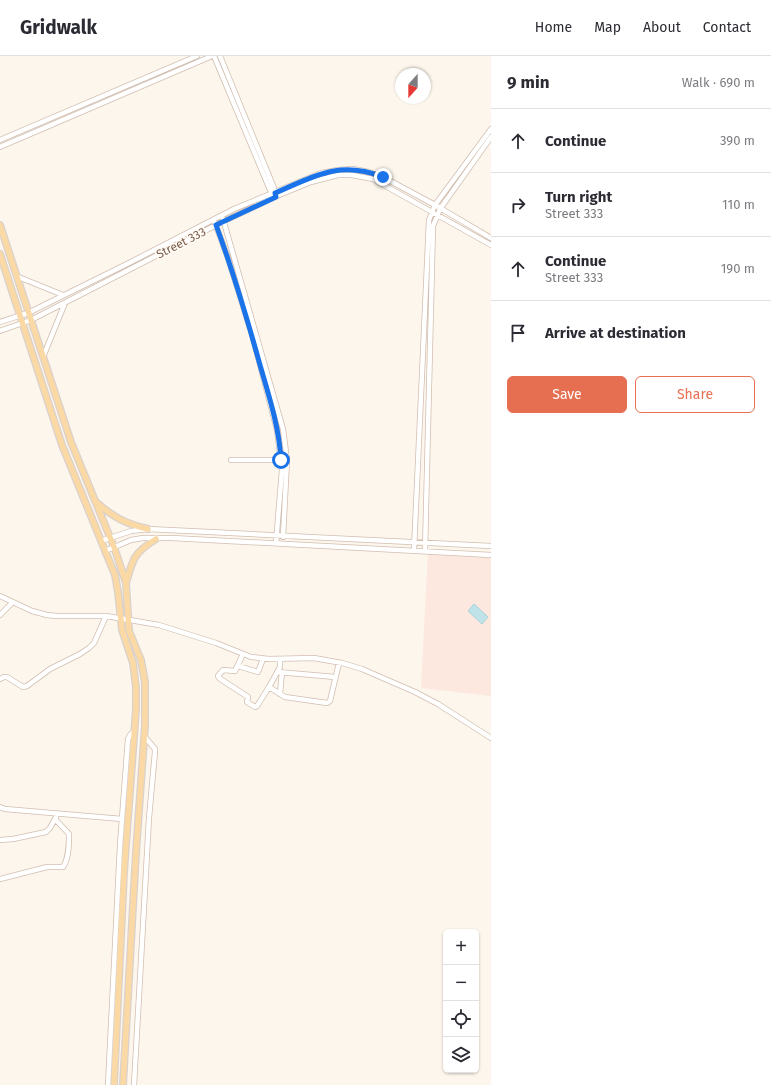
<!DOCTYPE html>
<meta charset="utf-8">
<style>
:root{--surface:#fff;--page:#f7f7f7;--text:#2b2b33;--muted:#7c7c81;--line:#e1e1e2;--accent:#e76f51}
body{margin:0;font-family:"Fira Sans",sans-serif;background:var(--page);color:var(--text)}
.controls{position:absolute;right:12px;bottom:12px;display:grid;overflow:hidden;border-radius:6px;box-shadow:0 1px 3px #0004}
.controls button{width:36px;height:36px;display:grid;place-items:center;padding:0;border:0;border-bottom:1px solid var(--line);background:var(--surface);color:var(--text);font:20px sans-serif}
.compass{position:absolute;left:395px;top:12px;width:36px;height:36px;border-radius:50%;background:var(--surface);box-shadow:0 1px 3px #0004;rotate:201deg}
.stop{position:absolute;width:12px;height:12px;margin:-9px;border:3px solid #1a73e8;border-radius:50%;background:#fff}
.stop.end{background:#1a73e8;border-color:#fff;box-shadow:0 1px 4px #0008}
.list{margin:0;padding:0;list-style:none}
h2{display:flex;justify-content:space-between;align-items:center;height:52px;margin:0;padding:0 16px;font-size:17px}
h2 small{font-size:13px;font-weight:400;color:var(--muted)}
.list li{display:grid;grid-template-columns:26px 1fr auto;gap:12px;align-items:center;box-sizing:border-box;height:64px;padding:0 16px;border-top:1px solid var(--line)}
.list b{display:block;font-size:15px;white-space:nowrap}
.list p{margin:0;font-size:13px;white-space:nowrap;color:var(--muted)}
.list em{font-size:13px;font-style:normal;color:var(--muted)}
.actions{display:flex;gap:8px;padding:12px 16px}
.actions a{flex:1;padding:9px 0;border:1px solid var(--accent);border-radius:6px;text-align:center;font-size:14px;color:var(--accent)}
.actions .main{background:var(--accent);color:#fff}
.icon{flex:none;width:22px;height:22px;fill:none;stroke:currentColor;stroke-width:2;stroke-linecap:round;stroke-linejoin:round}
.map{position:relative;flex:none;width:491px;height:1029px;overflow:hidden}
header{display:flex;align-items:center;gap:24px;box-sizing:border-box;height:56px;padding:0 20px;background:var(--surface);border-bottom:1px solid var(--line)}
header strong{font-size:19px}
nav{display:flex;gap:22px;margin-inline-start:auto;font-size:14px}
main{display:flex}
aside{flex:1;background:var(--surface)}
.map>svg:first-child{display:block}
.commercial{fill:#fde8e0}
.water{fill:#bfe3e8;stroke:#a5d3da}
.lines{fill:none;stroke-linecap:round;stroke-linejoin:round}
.minor-casing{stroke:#d1beb0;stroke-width:6}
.major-casing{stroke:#dad1cd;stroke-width:8}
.minor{stroke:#fff;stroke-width:4.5}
.major{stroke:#fbd9a5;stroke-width:5.5}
.route{stroke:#1a73e8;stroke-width:5}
.labels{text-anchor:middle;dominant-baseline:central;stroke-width:3.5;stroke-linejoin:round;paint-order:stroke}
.street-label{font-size:12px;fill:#7a5c4d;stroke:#fffaf3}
</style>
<header>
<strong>Gridwalk</strong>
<nav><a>Home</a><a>Map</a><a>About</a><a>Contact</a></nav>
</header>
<main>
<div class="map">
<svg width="491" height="1029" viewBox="0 0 491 1029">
<rect width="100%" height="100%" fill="#fdf6ec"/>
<path class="commercial" d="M428 496 491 499V640L421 632Z"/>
<path class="water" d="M474 548 488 561 482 568 468 555Z"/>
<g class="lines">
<g class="minor-casing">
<path id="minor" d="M214 0 270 134 274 136
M220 0 274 132V136L276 139
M0 84 197 0
M0 91 212 0
M223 163 283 373 287 404 283 481
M215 167 228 202 252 278 277 374 282 414 276 487
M16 220 63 239
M0 266 28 257 127 208 234 153 321 117 338 114 353 113 369 116 383 121 435 149 491 182
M0 275 31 264 224 165 279 139 311 126 338 119H352L373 123 491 189
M43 301 65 247
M231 404H281
M101 485 131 475 148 473 491 490
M414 494 429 164 435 149 491 73
M105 495 131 484 143 482H172L491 499
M425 495 433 170 440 153 491 81
M0 540 32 555 47 559 56 560H106L159 569 216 587 251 601 269 603 314 602 342 607 362 613 415 636 438 648 491 682
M0 559 12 547
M243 598 235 615 223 614 218 620 219 622 248 641 247 646 255 651 257 650 269 631
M280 603V611L269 631 285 641 327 647 330 645 339 607
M238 610 258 616 263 603
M278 616 335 621
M0 623 4 621H7L23 631 27 630 50 613 80 598 89 592 94 587 106 560
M280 638 282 616
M0 751 5 753 122 763
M0 784 13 783 46 776 50 772 56 761
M0 823 47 811H63C69 802 69 788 69 778L55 763
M108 1029 120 789 128 683 130 679 134 675
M134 1029 149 762 155 696V693L144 680"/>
</g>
<g class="major-casing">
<path id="major" d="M0 169 71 386 114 491 126 527 129 575 141 604 145 626V670L136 796 123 1029
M0 198 62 389 115 519 118 536 122 574 133 607 136 631V653L124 816 114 1029
M96 446C113 461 126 468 148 473
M126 527C133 502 134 497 156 483"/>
</g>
<use href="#minor" class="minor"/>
<use href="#major" class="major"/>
</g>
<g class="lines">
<path class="route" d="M281 404C279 371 269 340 260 309 247 262 233 215 216 169L276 141 275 137C315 120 339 104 383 121"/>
</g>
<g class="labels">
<g class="street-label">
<text transform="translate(181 187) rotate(-27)">Street 333</text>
</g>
</g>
</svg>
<div class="controls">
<button>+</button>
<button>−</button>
<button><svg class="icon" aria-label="locate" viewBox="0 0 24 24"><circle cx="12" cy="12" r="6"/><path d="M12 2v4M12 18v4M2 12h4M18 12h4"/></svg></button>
<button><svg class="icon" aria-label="layers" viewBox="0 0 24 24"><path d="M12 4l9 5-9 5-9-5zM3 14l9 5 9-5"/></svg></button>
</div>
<svg class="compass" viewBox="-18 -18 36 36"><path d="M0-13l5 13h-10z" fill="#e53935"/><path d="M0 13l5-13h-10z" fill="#7c7c81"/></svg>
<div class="stop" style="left:281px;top:404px"></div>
<div class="stop end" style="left:383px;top:121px"></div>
</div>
<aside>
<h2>9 min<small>Walk · 690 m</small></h2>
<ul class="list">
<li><svg class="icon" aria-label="ahead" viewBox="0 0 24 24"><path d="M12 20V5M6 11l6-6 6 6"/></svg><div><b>Continue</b></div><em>390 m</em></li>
<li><svg class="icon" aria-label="right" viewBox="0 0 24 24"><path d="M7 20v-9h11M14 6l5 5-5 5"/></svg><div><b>Turn right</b><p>Street 333</p></div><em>110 m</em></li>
<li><svg class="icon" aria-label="ahead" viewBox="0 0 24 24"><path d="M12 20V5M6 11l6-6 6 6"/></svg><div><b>Continue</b><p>Street 333</p></div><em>190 m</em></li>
<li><svg class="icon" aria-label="arrive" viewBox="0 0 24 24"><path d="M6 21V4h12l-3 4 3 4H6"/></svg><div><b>Arrive at destination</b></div></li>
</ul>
<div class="actions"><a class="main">Save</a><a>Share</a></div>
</aside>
</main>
